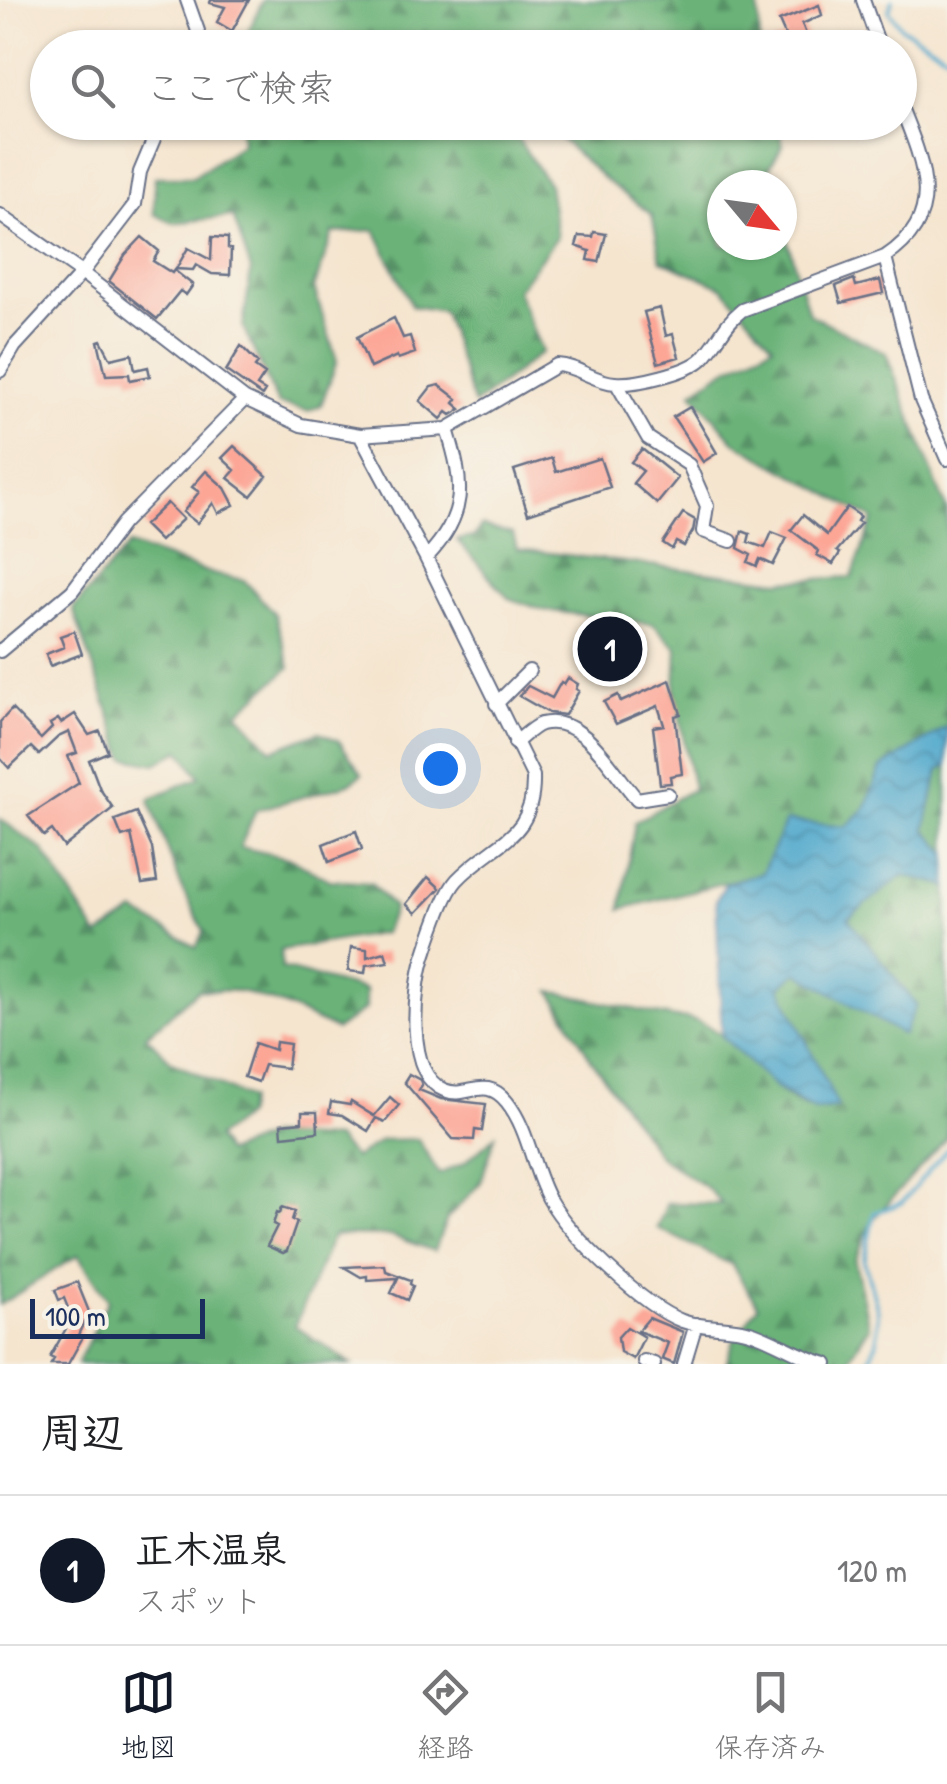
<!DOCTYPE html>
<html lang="ja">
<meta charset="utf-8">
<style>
:root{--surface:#fff;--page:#f6f6f6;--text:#202124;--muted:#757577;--line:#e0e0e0;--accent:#111827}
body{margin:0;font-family:"Patrick Hand","Klee One",sans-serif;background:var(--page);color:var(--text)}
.compass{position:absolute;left:707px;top:170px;width:90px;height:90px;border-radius:50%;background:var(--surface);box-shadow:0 2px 8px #0004;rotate:119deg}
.scale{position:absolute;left:30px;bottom:25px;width:175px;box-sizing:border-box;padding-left:10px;border:5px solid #1b2f5e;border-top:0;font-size:28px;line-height:35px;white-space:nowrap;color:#1b2f5e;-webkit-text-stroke:8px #f7f3e8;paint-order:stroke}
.you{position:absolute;left:440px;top:768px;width:35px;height:35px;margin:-25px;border:8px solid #fff;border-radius:50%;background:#1a73e8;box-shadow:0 0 0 15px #1a73e833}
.badge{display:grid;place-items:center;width:65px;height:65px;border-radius:50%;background:var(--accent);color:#fff;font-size:32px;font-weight:700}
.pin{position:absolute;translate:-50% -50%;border:5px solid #fff;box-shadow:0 2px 10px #0006}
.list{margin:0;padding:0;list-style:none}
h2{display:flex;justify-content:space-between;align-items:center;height:130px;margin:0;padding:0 40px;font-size:42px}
h2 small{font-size:32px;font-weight:400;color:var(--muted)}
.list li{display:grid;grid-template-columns:65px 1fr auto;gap:30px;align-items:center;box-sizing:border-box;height:150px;padding:0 40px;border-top:2px solid var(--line)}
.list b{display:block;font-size:38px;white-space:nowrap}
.list p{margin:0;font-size:32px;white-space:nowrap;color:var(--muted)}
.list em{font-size:32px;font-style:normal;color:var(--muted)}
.icon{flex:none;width:55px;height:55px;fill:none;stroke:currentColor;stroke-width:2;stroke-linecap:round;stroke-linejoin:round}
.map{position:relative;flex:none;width:947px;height:1364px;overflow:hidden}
.search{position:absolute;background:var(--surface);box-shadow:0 2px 8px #0004;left:30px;right:30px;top:30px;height:110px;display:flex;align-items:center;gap:25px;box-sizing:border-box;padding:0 35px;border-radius:55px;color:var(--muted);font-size:38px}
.sheet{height:280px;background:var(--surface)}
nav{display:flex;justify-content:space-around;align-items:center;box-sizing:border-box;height:140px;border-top:2px solid var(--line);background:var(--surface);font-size:28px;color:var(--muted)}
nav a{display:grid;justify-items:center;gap:5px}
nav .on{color:var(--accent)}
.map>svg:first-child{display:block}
.forest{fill:url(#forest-firs);stroke:#43706b;stroke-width:2.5}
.water{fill:url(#water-waves);stroke:#356c95;stroke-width:2.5}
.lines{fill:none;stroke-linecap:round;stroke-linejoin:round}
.stream{stroke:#4fa8cc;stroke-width:4}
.building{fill:#fca696}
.minor-casing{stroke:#676f86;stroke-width:16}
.minor{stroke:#fff;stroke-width:12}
</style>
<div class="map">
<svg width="947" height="1364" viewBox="0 0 947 1364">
<defs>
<pattern id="forest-firs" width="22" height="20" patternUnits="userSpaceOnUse" patternTransform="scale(2.5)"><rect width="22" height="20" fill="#6bb278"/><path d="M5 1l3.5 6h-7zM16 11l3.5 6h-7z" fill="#579166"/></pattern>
<pattern id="water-waves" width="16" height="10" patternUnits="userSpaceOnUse" patternTransform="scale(2.5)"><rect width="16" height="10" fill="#4fa8cc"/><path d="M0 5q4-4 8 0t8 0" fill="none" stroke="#4189a9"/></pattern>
</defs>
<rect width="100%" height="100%" fill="#f7f3e8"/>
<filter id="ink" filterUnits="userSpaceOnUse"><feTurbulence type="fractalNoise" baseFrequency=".01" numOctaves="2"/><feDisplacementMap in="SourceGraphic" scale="20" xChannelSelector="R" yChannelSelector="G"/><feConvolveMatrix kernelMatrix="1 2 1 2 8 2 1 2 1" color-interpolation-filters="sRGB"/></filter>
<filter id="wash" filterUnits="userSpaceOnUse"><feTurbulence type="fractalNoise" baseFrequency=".0048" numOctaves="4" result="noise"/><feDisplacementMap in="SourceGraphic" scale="40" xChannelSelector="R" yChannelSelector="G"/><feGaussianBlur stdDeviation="2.25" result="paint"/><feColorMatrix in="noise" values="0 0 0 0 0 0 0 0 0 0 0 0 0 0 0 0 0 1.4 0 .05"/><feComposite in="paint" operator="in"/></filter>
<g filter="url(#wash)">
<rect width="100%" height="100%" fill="#f5e5cf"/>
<path class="forest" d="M263 0H758L760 47H241Z
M240 123H507L549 185 557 237 517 290 542 352 474 405 443 311 412 306 375 230 333 233 314 288 337 361 321 405 308 411 278 404 243 327 251 270 233 216 173 223 154 214 155 177H193L242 144Z
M544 123H778L783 145 759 185H722V245H782V222L809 314 886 353 947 511V727L881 768 865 809 846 827 787 821 762 873 621 909 635 822 693 789 675 692 677 648 653 624 543 610 508 598 457 540 474 537 481 526 513 534 517 549 780 581 852 577 873 519 736 443 692 392 726 369 773 345 722 287 661 260 652 215 604 179Z
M129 545 216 575 244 580 275 614 290 667 238 713 272 750 319 732 339 741 362 774 349 784 256 810 240 847 292 859 329 880 371 883 394 908 384 933 281 950 282 968 365 990V1009L336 1030 285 1006 240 991 198 990 146 1036 172 1062 249 1099 245 1116 216 1138 226 1153 269 1136 336 1139 354 1158 382 1140 418 1139 439 1174 464 1163 495 1136 481 1182 447 1219 434 1251 392 1236 333 1235 295 1326 352 1364H77L108 1300 78 1255 0 1305V819L43 850 98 936 135 912 196 947 204 931 183 891 149 799 200 777 180 750 156 764 125 758 73 609Z
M947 766V854L925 829 939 770Z
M903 875 942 884 947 888V1138L871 1222 855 1261 869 1328 846 1364H726L734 1340 758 1306 732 1265 657 1228 667 1203 722 1204 708 1189 659 1156 591 1059 551 991 675 1018C734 1016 759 1095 813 1109 820 1111 830 1107 837 1106L780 987 796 972 916 1004 847 918Z"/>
<path class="water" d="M947 727V766L939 770 925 829 947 854V888L942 884 903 875 848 918 916 1005 903 1035 797 972 780 987 838 1107 815 1110 776 1088 722 1036 716 900 726 883 762 873 786 821 846 827 865 809 881 768Z"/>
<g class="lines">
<path class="stream" d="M892 0 889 11 902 28 947 55
M867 1364 877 1342 878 1311 864 1261 874 1213 902 1203 947 1149"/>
</g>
<g id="blocks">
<path class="building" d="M211 0H249L232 31 217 22 225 7 210 3Z
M819 5 822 15 802 24 808 39 788 48H759L786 37 779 21Z
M594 232 606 234 599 262 588 260 590 251 576 246 579 236 593 237Z
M142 237 159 251 153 261 172 273 174 270 193 285 186 295 180 291 157 319 109 281 125 255Z
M212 237 228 238V248L231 249 230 275 212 274 196 265 193 270 176 269 188 248 211 260Z
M854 279 856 286 880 280 883 293 841 303 836 286Z
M660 308 666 336 673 334 679 357 658 363 644 312Z
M394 318 403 338 410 336 415 353 398 359 397 356 370 368 357 337Z
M101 340 111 359 132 354 135 370 148 367 150 376 130 380 129 374 106 375 98 341Z
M241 346 258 363 255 367 265 374 257 386 265 391 262 396 226 371Z
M439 385 457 399 454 403 461 409 451 415 447 412 441 419 420 401 431 387Z
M690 407 717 453 703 462 673 417Z
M234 446 267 476 251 496 228 478 235 470 222 458Z
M642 449 678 478 657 504 633 483 643 471 631 462Z
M552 458 556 472 600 458 610 487 528 514 514 470Z
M206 471 225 488 234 505 218 513 213 503 197 523 183 512 199 492 192 487Z
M167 503 183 519 160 541 144 525Z
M847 507 860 516 857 521 861 523 837 551 840 553 833 564 817 555 819 551 791 530 803 515 827 535Z
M683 513 695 520 693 531 684 546 676 542 672 549 663 543Z
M742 531 750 534 748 542 765 548 772 532 787 538 773 565 760 559 757 566 748 562 751 555 738 548Z
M609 621 638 653 628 661 621 653 617 656 614 653 595 671 584 659 589 654 582 646Z
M74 631 82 654 50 666 46 654 64 647 60 636Z
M568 678 578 684 576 689 579 691 565 715 549 713 519 696 528 686 552 698 561 682 564 684Z
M670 680 681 714 675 716 682 774 670 776 671 783 660 784 653 727 664 725 658 706 616 724 604 702 618 695 621 702Z
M12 709 41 739 52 728 50 724 58 719 61 723 75 714 89 735 100 731 108 752 89 760 100 789 113 808 64 847 52 830 44 836 28 816 79 783 68 756 77 753 69 732 58 737 39 755 31 747 9 768 0 758V722Z
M136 812 152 848 157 882 142 884 131 834 122 837 115 820Z
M356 831 362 849 329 862 323 844Z
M428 877 440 888 416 913 406 904Z
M351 947 367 949V957L385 952 388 962 366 965 365 973 348 971Z
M276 1042 290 1044 287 1068 264 1065 258 1082 244 1077 255 1043 275 1050Z
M409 1074 420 1080 422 1085 419 1090 441 1099 486 1104 482 1131 475 1130 474 1140 453 1139 404 1082Z
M390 1097 399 1105 385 1122 376 1118 368 1131 342 1115 329 1113 331 1102 350 1105 351 1102 374 1116Z
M302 1112H317L318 1132 282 1136 281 1124 302 1122Z
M282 1207 295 1211 292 1220 297 1222 287 1251 283 1253 267 1246 277 1226 273 1224 277 1212 280 1213Z
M385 1265 386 1271 411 1280 410 1284 413 1286 407 1300 391 1293 398 1278 367 1280V1276L361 1277 344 1267Z
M77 1282 92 1319 84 1322 78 1335 83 1337 68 1364H51L54 1359 50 1357 72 1318 64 1298 59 1300 55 1290Z
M649 1318 683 1332 674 1364 662 1359 668 1343 638 1331Z
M627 1327 644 1337 633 1359 620 1352 618 1337Z"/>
</g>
</g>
<g filter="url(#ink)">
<use href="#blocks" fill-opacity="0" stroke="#676f86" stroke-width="2.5"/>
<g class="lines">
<g class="minor-casing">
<path id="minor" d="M187 0 198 31 192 48
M863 0 880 48
M0 215 82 273 245 399 301 425 360 435 447 429 557 365C578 366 595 382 615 383 635 385 690 372 703 358 719 341 723 325 742 310L885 257C947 216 924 165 900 105
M885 257 921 400 947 459
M0 371 15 346 82 273 135 204 140 172 161 122
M617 384 648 438 689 465 707 506 703 531 731 541
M360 435 426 558 533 776C535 839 494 841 457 880 445 893 430 938 424 957 414 988 405 1074 444 1090 468 1100 484 1074 507 1102 529 1130 532 1168 549 1199 570 1236 643 1306 682 1321 704 1329 728 1325 750 1332 776 1340 799 1357 827 1364
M426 558C468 514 464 484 447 429
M0 651 72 591 123 523 245 399
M496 704 529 671
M515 743C523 737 532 727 541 724 584 713 613 773 637 799L668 794
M644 1361 654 1364
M684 1364 696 1324"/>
</g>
<use href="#minor" class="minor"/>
</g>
</g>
</svg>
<svg class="compass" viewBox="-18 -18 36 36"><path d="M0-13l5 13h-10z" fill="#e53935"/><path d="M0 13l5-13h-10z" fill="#757577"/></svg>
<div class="scale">100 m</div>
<div class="you"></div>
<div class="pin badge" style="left:610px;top:649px">1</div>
<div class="search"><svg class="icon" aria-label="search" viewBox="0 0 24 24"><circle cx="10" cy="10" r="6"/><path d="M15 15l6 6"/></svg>ここで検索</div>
</div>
<section class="sheet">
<h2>周辺<small></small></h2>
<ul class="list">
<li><span class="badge">1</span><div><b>正木温泉</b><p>スポット</p></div><em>120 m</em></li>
</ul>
</section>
<nav>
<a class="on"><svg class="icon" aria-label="map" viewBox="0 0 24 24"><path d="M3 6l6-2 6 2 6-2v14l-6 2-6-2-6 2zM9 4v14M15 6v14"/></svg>地図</a>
<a><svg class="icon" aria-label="directions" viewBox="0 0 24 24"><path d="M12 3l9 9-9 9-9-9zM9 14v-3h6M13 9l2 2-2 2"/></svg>経路</a>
<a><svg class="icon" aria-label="saved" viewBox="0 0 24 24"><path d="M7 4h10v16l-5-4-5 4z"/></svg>保存済み</a>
</nav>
